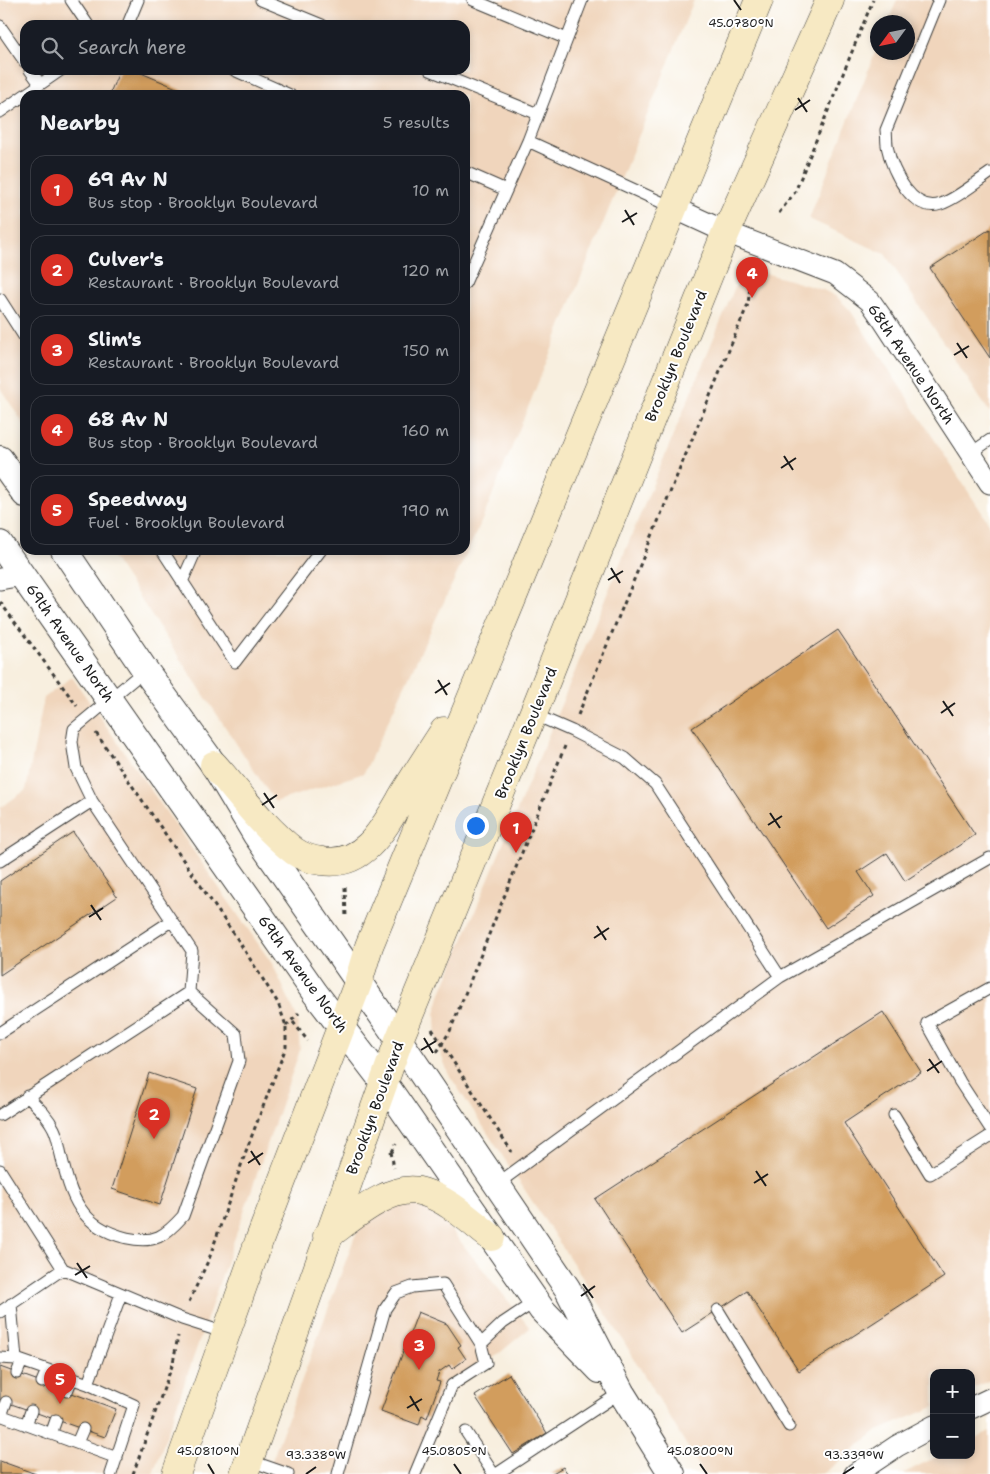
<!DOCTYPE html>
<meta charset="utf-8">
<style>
:root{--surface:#171b24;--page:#242831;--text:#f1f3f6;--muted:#9ea1a6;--line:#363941;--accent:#d93025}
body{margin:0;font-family:"Shantell Sans",sans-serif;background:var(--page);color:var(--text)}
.controls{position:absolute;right:15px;bottom:15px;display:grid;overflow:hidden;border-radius:10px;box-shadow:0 2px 8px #0003}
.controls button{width:45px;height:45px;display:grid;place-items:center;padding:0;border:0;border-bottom:1px solid var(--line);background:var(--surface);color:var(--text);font:25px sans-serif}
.compass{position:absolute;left:870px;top:15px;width:45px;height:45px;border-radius:50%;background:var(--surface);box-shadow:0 2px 8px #0003;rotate:237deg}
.you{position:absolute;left:475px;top:825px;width:18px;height:18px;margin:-12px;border:4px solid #fff;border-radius:50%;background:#1a73e8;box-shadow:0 0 0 8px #1a73e833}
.badge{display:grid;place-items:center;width:32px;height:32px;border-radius:50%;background:var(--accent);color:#fff;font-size:16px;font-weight:700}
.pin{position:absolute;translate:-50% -41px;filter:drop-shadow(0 1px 2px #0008)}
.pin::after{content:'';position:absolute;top:26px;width:18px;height:15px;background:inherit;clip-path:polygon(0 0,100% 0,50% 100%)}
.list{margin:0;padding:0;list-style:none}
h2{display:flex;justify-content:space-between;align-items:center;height:65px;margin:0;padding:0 20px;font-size:21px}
h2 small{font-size:16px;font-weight:400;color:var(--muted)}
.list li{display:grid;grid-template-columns:32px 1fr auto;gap:15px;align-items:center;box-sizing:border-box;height:70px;margin:0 10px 10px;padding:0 10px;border:1px solid var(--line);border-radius:15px}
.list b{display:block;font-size:19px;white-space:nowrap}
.list p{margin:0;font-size:16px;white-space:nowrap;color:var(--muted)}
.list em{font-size:16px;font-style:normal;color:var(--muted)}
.icon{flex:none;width:28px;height:28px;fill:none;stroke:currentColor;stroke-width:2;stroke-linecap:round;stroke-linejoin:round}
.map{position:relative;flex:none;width:990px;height:1474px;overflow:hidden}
.search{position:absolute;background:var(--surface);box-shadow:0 2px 8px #0003;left:20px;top:20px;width:450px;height:55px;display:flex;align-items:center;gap:12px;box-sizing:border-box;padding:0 18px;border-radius:15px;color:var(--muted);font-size:19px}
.panel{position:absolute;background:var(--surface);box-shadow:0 2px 8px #0003;left:20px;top:90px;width:450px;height:465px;border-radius:15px}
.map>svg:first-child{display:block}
.built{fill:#f0d5bc;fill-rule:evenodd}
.building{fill:#d29d5d}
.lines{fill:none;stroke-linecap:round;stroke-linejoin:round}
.service-casing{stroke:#3d3c39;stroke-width:13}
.minor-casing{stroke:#3d3c39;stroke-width:23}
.tertiary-casing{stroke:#3d3c39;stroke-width:28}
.secondary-casing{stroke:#3d3c39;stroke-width:29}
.path{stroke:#3d3c39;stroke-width:3;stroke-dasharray:4 4;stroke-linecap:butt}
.service{stroke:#fff;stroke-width:11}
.minor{stroke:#fff;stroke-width:21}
.tertiary{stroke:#fff;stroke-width:26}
.secondary{stroke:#f7e9c3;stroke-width:28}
.ticks{fill:none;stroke:#1c1c1c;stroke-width:2}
.labels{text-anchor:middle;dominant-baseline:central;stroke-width:4;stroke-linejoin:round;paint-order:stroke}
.street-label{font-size:15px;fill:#1c1c1c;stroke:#fff}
.ticks-label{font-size:12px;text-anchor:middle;fill:#1c1c1c;stroke:#fff;stroke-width:4;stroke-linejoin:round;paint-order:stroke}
</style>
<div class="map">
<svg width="990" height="1474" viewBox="0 0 990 1474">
<rect width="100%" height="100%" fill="#fff"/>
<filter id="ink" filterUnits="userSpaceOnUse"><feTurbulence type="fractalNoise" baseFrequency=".02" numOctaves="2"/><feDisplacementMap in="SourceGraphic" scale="10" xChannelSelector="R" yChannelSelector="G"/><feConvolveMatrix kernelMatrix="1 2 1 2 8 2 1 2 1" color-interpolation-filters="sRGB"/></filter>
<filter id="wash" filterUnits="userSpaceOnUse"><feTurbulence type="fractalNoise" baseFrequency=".0096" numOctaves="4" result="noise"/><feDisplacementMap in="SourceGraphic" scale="20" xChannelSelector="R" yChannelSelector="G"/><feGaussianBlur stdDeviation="1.12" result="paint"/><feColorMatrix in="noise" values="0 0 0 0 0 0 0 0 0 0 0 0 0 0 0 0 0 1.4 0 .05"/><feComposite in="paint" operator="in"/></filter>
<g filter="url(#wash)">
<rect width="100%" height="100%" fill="#f8efdf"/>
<path class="built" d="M0 0H694L483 518 364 773 275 802 108 550H465V95H25V426L0 388ZM25 25H465V70H25Z
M897 0H990V413L885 254 809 219 877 48 878 52H908V22H888Z
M765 273 823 290 837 297 850 310 990 525V1380L971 1389V1373H934V1407L875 1432 823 1474H704L618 1332 448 1073 436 1041 435 1014 441 993 735 287 748 278Z
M72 677 273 965 297 1017 300 1050 153 1474H0V808L26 790 44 698Z
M392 1204 419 1206 439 1215 530 1328 452 1392 421 1474H267L355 1236 366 1219Z
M990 1431V1474H902L940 1455H971V1440Z"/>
<g id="blocks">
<path class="building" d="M120 70H134L193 95H109Z
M990 229V358L930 268Z
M838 630 975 835 905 881 887 853 858 872 874 896 826 928 692 728Z
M73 832 117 897 0 975V881Z
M883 1012 921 1072 844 1123 944 1277 799 1371 747 1291 682 1333 595 1199Z
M149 1073 197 1089 160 1205 112 1189Z
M418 1312 447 1324 461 1345 458 1347 466 1359 452 1369 449 1365 439 1372 436 1381 440 1382 427 1418 422 1415 419 1425 381 1411Z
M0 1367 116 1409 105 1437 0 1400Z
M509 1374 547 1433 513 1454 475 1396Z
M0 1461 36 1474H0Z
M563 1467 568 1474H551Z"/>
</g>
</g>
<g filter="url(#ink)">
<use href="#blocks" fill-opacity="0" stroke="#3d3c39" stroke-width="1"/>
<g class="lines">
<g class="service-casing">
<path id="service" d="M71 0 88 25
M261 0 322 25
M473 0 567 39
M939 0 886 130C887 137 886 144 888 150 892 171 913 214 941 204 958 198 975 183 990 173
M128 24 138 0
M0 26 25 62
M30 70 40 84
M234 70 290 95
M430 70 538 114
M0 112 61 70
M528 141 674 208
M465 172 506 190
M465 283 528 141 582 0
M0 299 25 338
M971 453 990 440
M162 550 235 662 321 550
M182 582 196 550
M533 714 572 731 625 758 655 784 780 977
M0 861 92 801
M990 988 927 1023 960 1082 990 1128
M0 1033 171 921
M27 1096C37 1106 48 1116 54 1129 58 1137 59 1147 61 1155 71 1197 80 1227 127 1238 155 1244 165 1236 183 1216L239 1061 236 1034 189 992
M0 1115 189 992 192 951 92 801 76 768 72 742 74 729 145 670
M894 1115 930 1174 990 1136
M0 1170 63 1269 182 1319 226 1333
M497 1184 780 977 990 858
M11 1304 16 1359 88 1384
M718 1310 789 1426
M0 1312 63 1269
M0 1358 16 1359
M17 1373 22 1361
M42 1382 47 1370
M67 1391 72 1379
M0 1415 117 1458
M1 1416 6 1402
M26 1425 31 1411
M466 1432 493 1473H498L621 1392
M51 1434 56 1420
M77 1443 83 1429
M248 1460 288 1474
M111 1474 134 1405 88 1384 121 1294
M338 1474 385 1309 396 1293 412 1287 443 1284 481 1344 503 1323 536 1301
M415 1474 452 1385 486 1363 481 1344"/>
</g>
<g class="minor-casing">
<path id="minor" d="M674 208 726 232 835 274 870 301 884 321 990 483
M0 579 22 575
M971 1408 990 1399
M855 1474 897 1446 934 1426"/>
</g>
<g class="tertiary-casing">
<path id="tertiary" d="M0 459 25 494
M0 544 315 993 385 1084 542 1310 600 1370
M64 550 145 670 214 765 256 835 399 1040 567 1288 621 1392 672 1474"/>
</g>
<g class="secondary-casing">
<path id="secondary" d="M214 765C239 793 263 827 294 851 301 856 312 860 322 861 366 868 386 824 405 792 418 771 431 751 444 731
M327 1236C351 1219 391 1182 423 1192 449 1200 470 1221 491 1237
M176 1474 259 1241 358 983 369 946 759 0
M244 1474 399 1040 533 714 726 232 830 0"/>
</g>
<path class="path" d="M779 213 795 192 873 0
M0 602 77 706
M578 715 748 304 751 279
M96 733 238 940 278 1003 286 1026V1047L246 1151 209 1259 189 1302
M345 887 346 918
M293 1022 308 1041
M286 1026 299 1013
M432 1029 512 1152
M437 1052 450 1031 565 746
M391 1152 394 1168
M392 1152 396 1144
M133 1474 173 1363 178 1336"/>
<use href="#service" class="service"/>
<use href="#minor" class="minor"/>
<use href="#tertiary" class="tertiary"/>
<use href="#secondary" class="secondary"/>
</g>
</g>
<path class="ticks" d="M734 0 741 10M798 98 807 112M795 110 810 100M625 210 634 225M622 222 637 213M957 343 967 358M954 355 969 346M784 456 793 470M781 468 796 458M611 568 620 583M608 580 623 571M438 680 447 695M435 693 450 683M943 701 953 716M941 713 955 703M264 793 274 808M262 805 277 795M770 813 780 828M768 825 782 816M91 905 101 920M89 917 103 908M597 926 606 940M594 938 609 928M424 1038 433 1053M421 1050 436 1041M929 1059 939 1073M927 1071 942 1061M251 1151 260 1165M248 1163 263 1153M756 1171 766 1186M754 1183 768 1174M77 1263 87 1278M75 1275 90 1266M583 1284 593 1298M581 1296 595 1286M410 1396 419 1411M407 1408 422 1399M208 1464 214 1474M454 1464 461 1474M700 1464 707 1474M306 1474 316 1467M843 1474 854 1467"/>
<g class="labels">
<g class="street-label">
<text transform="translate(676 356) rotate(-68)">Brooklyn Boulevard</text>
<text transform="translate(911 364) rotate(56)">68th Avenue North</text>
<text transform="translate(70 643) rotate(55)">69th Avenue North</text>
<text transform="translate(526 733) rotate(-68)">Brooklyn Boulevard</text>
<text transform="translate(303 974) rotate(54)">69th Avenue North</text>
<text transform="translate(375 1108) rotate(-70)">Brooklyn Boulevard</text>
</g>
</g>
<g class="ticks-label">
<text x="741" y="27">45.0780°N</text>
<text x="208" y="1455">45.0810°N</text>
<text x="454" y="1455">45.0805°N</text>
<text x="700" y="1455">45.0800°N</text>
<text x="316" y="1459">93.338°W</text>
<text x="854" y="1459">93.339°W</text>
</g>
</svg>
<div class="controls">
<button>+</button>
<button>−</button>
</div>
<svg class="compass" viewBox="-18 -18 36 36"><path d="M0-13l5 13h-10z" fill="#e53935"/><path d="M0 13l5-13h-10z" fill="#9ea1a6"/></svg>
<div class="you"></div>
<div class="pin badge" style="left:516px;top:853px">1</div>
<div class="pin badge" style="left:154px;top:1139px">2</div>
<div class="pin badge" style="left:419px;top:1370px">3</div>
<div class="pin badge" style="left:752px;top:298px">4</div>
<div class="pin badge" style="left:60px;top:1404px">5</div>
<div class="search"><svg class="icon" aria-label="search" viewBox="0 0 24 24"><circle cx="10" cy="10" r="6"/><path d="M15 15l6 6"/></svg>Search here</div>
<section class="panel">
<h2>Nearby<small>5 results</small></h2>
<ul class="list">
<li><span class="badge">1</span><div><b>69 Av N</b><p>Bus stop · Brooklyn Boulevard</p></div><em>10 m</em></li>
<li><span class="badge">2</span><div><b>Culver's</b><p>Restaurant · Brooklyn Boulevard</p></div><em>120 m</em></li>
<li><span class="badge">3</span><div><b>Slim's</b><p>Restaurant · Brooklyn Boulevard</p></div><em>150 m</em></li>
<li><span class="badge">4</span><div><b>68 Av N</b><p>Bus stop · Brooklyn Boulevard</p></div><em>160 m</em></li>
<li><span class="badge">5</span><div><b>Speedway</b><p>Fuel · Brooklyn Boulevard</p></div><em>190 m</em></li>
</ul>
</section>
</div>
